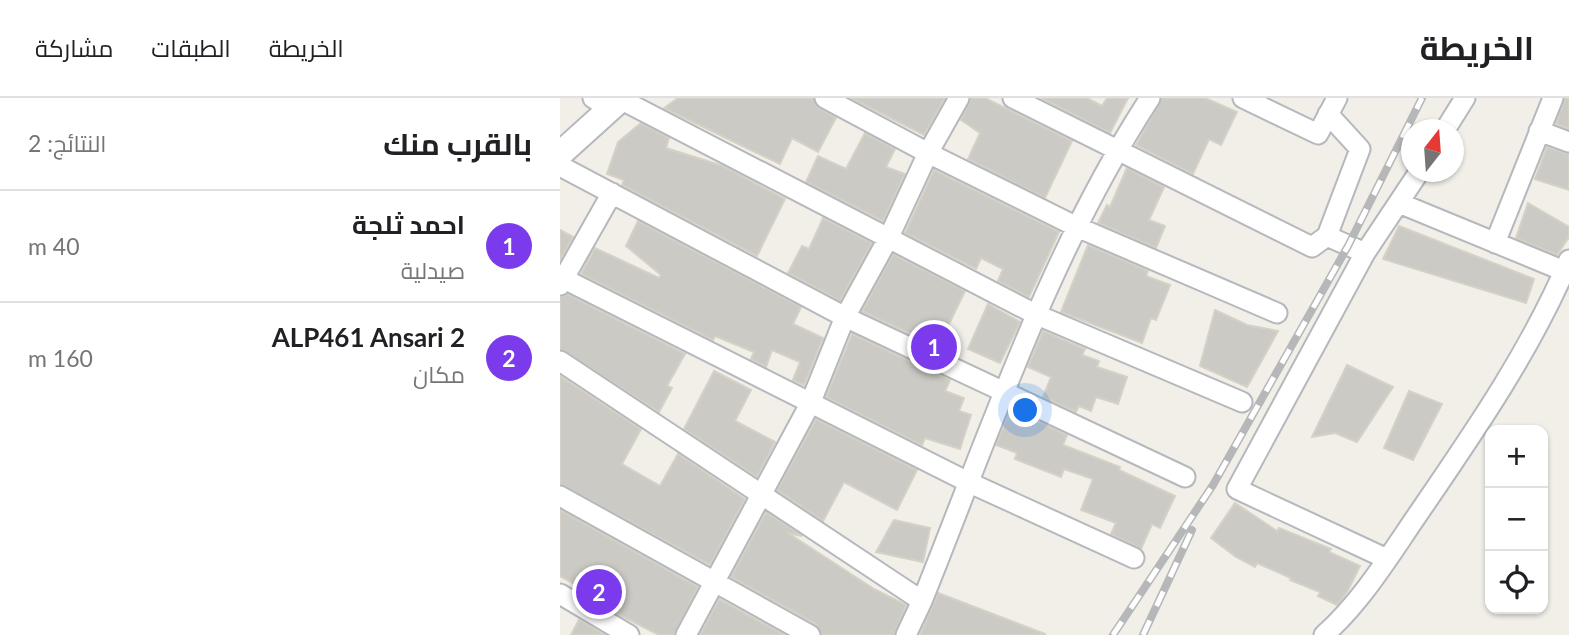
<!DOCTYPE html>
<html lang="ar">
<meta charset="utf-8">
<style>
:root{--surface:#fff;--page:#f2f2f2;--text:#202124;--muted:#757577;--line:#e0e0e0;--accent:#7c3aed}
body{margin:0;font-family:Lato,Cairo,sans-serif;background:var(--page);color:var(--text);direction:rtl}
.controls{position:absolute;right:21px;bottom:21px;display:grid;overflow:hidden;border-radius:14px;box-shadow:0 2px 5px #0004}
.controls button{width:63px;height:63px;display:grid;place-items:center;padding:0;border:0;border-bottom:2px solid var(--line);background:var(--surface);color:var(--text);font:35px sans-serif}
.compass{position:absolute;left:841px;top:21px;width:63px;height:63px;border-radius:50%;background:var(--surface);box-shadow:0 2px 5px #0004;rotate:17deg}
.you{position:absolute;left:466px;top:313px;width:24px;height:24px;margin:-18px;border:5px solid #fff;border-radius:50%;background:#1a73e8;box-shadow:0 0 0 10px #1a73e833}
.badge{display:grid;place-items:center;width:46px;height:46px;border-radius:50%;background:var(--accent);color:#fff;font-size:23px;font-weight:700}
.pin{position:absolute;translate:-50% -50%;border:4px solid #fff;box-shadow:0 2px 7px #0006}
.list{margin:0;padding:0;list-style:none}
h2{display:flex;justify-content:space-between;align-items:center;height:91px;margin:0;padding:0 28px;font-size:30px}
h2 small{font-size:23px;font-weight:400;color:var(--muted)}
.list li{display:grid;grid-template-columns:46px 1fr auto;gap:21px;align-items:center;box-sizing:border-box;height:112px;padding:0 28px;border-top:2px solid var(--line)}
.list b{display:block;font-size:26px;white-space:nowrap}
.list p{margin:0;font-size:23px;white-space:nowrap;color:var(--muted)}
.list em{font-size:23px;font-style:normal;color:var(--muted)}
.icon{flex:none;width:38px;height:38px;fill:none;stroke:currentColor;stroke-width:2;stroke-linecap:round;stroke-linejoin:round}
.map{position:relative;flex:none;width:1009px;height:537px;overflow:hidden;direction:ltr}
header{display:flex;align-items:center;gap:42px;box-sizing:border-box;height:98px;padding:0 35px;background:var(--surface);border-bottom:2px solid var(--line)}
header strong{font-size:33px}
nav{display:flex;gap:38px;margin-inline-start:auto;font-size:24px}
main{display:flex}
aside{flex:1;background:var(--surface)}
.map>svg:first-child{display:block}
.building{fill:#cccac5;stroke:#d6d1c6;stroke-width:2}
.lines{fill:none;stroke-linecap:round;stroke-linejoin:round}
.minor-casing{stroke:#b5b8bc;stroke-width:23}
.tertiary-casing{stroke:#b5b8bc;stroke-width:28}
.minor{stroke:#fff;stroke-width:19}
.tertiary{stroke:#fff;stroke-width:24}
.rail-casing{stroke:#b6b7b8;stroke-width:8}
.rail{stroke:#fff;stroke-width:5;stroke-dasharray:16;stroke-linecap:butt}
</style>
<header>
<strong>الخريطة</strong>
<nav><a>الخريطة</a><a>الطبقات</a><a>مشاركة</a></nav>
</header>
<main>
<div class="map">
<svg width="1009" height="537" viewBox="0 0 1009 537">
<rect width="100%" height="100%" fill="#f1efe8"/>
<path class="building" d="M118 0H253L259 10 276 20 258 54 232 40 220 66 104 10Z
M291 0H385L364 37Z
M411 0H425L512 43 485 100 408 61 420 35 401 22Z
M481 0H527L542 8 547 0H568L550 35Z
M602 0H645L677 14 661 47 649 41 633 76 576 47Z
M1005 0H1009V31L996 26Z
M81 25 109 40 106 50 163 68 225 101 197 158 62 87 64 82 47 76 58 44Z
M305 35 335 51 326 69 345 76 323 123 246 84 258 58 286 71Z
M987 49 1009 56V92L975 81Z
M567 70 604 89 589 122 605 128 596 150 538 125 547 107 550 109Z
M374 72 499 134 469 199 438 183 443 171 421 160 416 171 345 135Z
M968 105 1009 129V139L997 157 956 140Z
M263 120 312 145 280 203 228 175 242 148 249 151Z
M78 123 241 209 233 226 263 240 244 287 233 282 240 264 212 252 206 269 191 261 194 254 155 238 153 242 21 176 35 150 99 180 101 177 66 148Z
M839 128 974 181 966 205 823 161Z
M0 132 13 139 0 162Z
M528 147 588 173 586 178 610 187 596 222 591 220 582 245 501 214Z
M333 156 405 193 378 249 302 213Z
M7 196 125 256 107 288 112 290 99 314 0 251V199Z
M428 206 460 224 440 265 408 251Z
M655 212 687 227 718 233 687 289 640 268Z
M483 233 525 251 522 257 539 263 537 269 567 279 558 306 536 299 531 313 519 308 516 314 483 299 491 279 468 269Z
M292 236 390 282 385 293 404 300 399 313 411 317 400 351 365 340 362 347 266 299Z
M787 267 833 289 797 344 775 335 752 339Z
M154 273 191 292 175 323 215 344 197 379 124 331Z
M0 278 81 331 62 366 100 388 118 356 185 401 150 467 0 386Z
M849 293 882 306 853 362 824 350Z
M448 317 471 325 473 321 507 337 503 347 560 369 559 372 615 398 600 430 592 426 581 451 551 436 556 425 521 412 533 381 504 371 501 379 455 361 457 355 436 347Z
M256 321 357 372 337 412 284 384 263 423 217 392Z
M675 405 717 433 719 430 771 451 769 454 800 468 787 494 777 507 758 498 760 494 730 482 731 480 697 465 695 469 676 459 651 440Z
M0 412 138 489 114 537H99L58 516 31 500 33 496 0 478Z
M206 414 242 438 228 435 314 491 346 507 334 537H262L256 526 171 479Z
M334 422 370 430 363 464 316 454Z
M378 495 485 536 484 537H360Z
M159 501 225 537H140Z
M19 522 45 537H11Z"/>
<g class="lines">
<g class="minor-casing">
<path id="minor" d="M33 0 49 10
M265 0 368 55 517 129 717 215
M453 0 752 149 767 138 805 155
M683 0 758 36 777 0
M60 1 475 216 682 304
M885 32 905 0
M979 33 1009 44
M0 68 285 219 625 379
M839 105 1009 175
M767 138 800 51 768 16
M935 145 993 0
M4 181 410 385 574 460
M0 187 52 95
M0 263 362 503
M0 398 250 537
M827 461 677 391 805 155 859 74
M0 496 69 537
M126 537 250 306 285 219 329 139 368 55 399 0
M346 537 362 503C431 332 489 155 590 0
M764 537C801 504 828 460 856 419 912 337 970 254 1009 162"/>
</g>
<g class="tertiary-casing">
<path id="tertiary" d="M0 56 62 0"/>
</g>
<use href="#minor" class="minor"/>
<use href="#tertiary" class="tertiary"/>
<g class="rail-casing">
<path id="rail" d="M553 537 653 387 788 148 862 0
M583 537 632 432"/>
</g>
<use href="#rail" class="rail"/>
</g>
</svg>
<div class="controls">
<button>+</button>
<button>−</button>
<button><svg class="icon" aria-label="locate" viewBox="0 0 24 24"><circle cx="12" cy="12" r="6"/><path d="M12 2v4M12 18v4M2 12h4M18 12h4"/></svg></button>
</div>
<svg class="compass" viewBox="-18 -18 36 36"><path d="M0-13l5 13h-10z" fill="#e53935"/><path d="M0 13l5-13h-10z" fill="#757577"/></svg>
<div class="you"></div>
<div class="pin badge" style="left:374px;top:249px">1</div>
<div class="pin badge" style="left:39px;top:494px">2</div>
</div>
<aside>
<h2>بالقرب منك<small>النتائج: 2</small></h2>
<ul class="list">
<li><span class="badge">1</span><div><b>احمد ثلجة</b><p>صيدلية</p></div><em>40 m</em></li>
<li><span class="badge">2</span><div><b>ALP461 Ansari 2</b><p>مكان</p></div><em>160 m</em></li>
</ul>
</aside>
</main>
